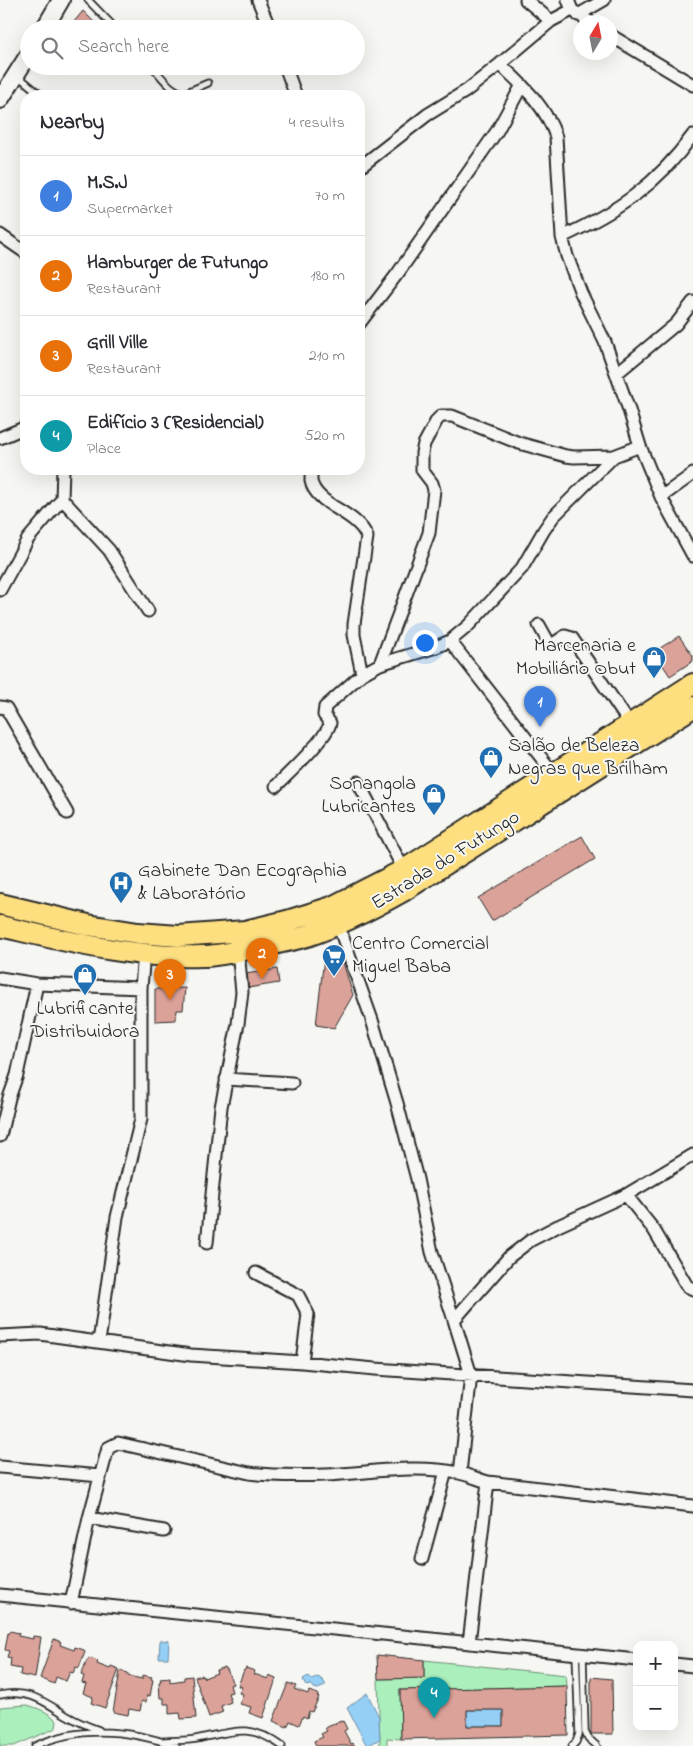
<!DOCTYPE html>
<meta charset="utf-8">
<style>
:root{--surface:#fff;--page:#f2f2f3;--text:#2b2b33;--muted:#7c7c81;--line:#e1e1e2;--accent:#1f6fb2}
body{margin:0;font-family:"Indie Flower",sans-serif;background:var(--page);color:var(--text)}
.controls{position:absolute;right:15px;bottom:15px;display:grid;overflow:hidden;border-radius:10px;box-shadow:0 5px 20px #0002}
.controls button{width:45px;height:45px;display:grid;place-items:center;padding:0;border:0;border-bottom:1px solid var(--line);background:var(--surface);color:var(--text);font:25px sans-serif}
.compass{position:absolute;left:573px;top:15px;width:45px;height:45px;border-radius:50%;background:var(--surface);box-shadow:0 5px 20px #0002;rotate:10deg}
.you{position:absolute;left:424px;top:642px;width:18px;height:18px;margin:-12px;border:4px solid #fff;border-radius:50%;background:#1a73e8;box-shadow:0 0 0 8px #1a73e833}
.badge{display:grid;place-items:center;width:32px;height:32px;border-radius:50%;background:var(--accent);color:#fff;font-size:16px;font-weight:700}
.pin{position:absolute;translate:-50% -41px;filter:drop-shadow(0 1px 2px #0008)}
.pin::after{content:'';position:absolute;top:26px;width:18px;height:15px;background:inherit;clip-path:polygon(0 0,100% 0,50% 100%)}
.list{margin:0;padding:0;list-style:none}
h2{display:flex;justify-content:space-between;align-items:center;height:65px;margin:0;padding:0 20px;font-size:21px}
h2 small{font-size:16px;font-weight:400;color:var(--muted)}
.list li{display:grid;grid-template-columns:32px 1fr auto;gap:15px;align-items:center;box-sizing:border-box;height:80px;padding:0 20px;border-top:1px solid var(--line)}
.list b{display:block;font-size:19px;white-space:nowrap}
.list p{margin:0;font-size:16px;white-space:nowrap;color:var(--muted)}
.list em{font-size:16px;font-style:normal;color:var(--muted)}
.icon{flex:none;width:28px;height:28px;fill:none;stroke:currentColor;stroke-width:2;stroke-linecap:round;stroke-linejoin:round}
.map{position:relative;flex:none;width:693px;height:1746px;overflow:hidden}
.search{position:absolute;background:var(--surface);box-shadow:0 5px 20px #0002;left:20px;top:20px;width:345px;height:55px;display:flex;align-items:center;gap:12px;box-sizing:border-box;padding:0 18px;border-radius:28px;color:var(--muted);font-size:19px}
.panel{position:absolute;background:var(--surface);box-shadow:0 5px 20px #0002;left:20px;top:90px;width:345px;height:385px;border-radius:20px}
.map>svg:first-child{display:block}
.green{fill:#abf0bc;stroke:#6b8e74}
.water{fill:#95cff5;stroke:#6b8da4}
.building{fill:#dba299;stroke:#2b2b2b;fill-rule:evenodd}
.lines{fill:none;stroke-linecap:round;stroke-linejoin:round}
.lane-casing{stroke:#2b2b2b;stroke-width:9}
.street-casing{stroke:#2b2b2b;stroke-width:15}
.secondary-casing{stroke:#2b2b2b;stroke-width:20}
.highway-casing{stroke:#2b2b2b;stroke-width:24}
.lane{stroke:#f6f6f2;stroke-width:5.5}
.street{stroke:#f6f6f2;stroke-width:11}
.secondary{stroke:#f6f6f2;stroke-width:16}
.highway{stroke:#fedf80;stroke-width:20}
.labels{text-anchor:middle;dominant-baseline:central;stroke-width:4;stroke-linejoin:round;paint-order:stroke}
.poi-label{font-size:20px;fill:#2b2b2b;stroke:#f6f6f2;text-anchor:start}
.street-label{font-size:20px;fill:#2b2b2b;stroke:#f6f6f2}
</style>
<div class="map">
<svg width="693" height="1746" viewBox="0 0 693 1746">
<rect width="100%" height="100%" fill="#f6f6f2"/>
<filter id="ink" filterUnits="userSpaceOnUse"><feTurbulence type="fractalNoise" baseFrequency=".02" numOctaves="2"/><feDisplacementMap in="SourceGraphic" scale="10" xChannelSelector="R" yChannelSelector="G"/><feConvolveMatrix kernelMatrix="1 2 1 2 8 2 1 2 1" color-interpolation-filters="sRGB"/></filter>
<g filter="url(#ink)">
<path class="green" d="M424 1660 566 1675 567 1686 400 1690 401 1739 387 1738V1746H380L378 1679 424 1678Z
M27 1705C38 1708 49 1712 57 1721L56 1728 14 1746H0V1707Z"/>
<path class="water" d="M160 1640 169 1641 168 1658H159Z
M308 1676 312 1680 317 1677 320 1678 325 1683V1686L318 1689 314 1688 311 1684 308 1686 305 1685 303 1679Z
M367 1693 379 1717 380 1739 367 1746 347 1708Z
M467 1710H503V1726H467Z"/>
<path class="building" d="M83 11 100 28 99 29H68Z
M679 636 693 656V661L670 676 654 652Z
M582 836 595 859 492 921 478 898Z
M324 958 342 959 353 995 334 1028 316 1025Z
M277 969 279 983 248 988 245 974Z
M185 988 183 1010H177L176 1020 155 1021V989Z
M10 1631 19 1633 18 1636 33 1639V1636L41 1637 35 1678 20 1675 21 1669 10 1667 11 1658 7 1657 9 1651 5 1650 8 1633 9 1634Z
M54 1639 61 1642 60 1645 74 1650 75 1647 84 1650 85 1652 79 1668 76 1667 73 1673 70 1672 66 1681 56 1677 54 1684 40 1678Z
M377 1655 424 1660V1678L378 1679Z
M89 1658 98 1661 97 1664 110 1669 111 1666 119 1669 105 1708 91 1703 93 1697 83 1693 86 1684 82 1683 84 1676 81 1675 87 1660H88Z
M225 1667 226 1669H227L233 1684 230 1685 232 1692 228 1693 231 1702 221 1706 223 1712 209 1717 195 1677 202 1675 204 1678 217 1673 216 1670Z
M246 1668 255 1671 254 1674 268 1679 269 1676 276 1679 263 1718 249 1713 251 1707 240 1704 243 1694 239 1693 242 1687 238 1686 244 1670H245Z
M120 1671 128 1673V1676L142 1679V1675L152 1677 151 1679 153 1680 150 1696 147 1695 146 1702 142 1701 140 1711 129 1709 128 1715 113 1712Z
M192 1676 196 1718 181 1719 180 1713 169 1714V1704H164V1698H160L159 1682 161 1681 160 1679 170 1678V1682L184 1680V1677Z
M591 1677 612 1679 613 1734H591Z
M288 1683 296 1686 294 1689 308 1694 309 1691 318 1694 317 1696 319 1697 312 1712 309 1711 307 1718 303 1716 299 1725 290 1721 287 1727 273 1721Z
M567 1686 568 1735 401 1739 400 1690ZM467 1710H503V1726H467Z
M341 1721V1722L343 1721 347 1729 344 1731 351 1744 353 1743 355 1746H316L314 1741 323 1737 321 1734 327 1731 325 1728Z"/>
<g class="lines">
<g class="lane-casing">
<path id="lane" d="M88 0 116 29
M152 66C161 76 171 92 185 93L208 83
M17 75 42 96
M583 1655 585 1732 588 1738 597 1746
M0 1695C29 1689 43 1701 66 1715 76 1721 88 1726 99 1730
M164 1741C174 1740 185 1741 196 1739 232 1732 249 1722 282 1746
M35 1746C80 1725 130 1730 176 1746
M572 1746 576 1742 579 1734 576 1654"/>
</g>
<g class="street-casing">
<path id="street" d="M258 0 270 29
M526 0 551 21
M568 0 572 10 590 22
M578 15 604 0
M610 35 693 85
M500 64C523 86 546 106 556 137L562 237 567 256 581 293 605 342 629 410 640 446 661 497 693 556
M285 66 296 96
M359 168 427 115 466 91 500 64 551 21 572 10
M0 235 26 253
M562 237C618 211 656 186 693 135
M359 324 398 273 497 131 522 85
M617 373 676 324 693 302
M0 438 26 427
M63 469 62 499 109 550 148 611
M312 469C311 472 311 477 311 481 316 506 358 512 367 537L354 624V635L362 674
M661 497 693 474
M0 590 28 539 62 499
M539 625 549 643 553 644 565 636 572 638 630 724
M450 641 554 774
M380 664 429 533 434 490 432 483 422 470V453L424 444 437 420 441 416H452L519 443 566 456 574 457 614 456
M0 707 6 708 10 715 67 813
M358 782 404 870
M276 786C287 775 328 737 330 723L324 715 325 707 362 674 380 664 436 647 450 641 468 626 522 568 544 530 553 517 614 456 640 446
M338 924 372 1020 397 1103 417 1179 432 1252 454 1320
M0 978 37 984 141 988
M226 1079 292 1083
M0 1136 9 1098 17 1075 37 984
M626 1195 654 1230 687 1286 693 1289
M207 1243 221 1107 238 1024 242 992 238 951
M256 1273 298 1295 308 1314 302 1362
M0 1336 40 1334 191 1355 302 1362 375 1369 693 1390
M99 1342 117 1217 141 1119V988L144 953
M0 1467 100 1476
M460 1473 471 1375 454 1320 509 1257 531 1240 558 1226 626 1195 693 1155
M89 1518 164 1531
M422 1559 446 1471
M0 1595 637 1660
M71 1603 89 1518 108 1448 118 1443 249 1473C274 1476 300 1476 325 1475 370 1473 414 1464 459 1473 468 1475 478 1479 488 1482L693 1506
M469 1643 488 1482
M674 1664 693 1666"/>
</g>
<g class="secondary-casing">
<path id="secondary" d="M44 29 61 0
M0 100 29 54"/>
</g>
<g class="highway-casing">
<path id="highway" d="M0 904 88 925 138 933 179 936 245 931 287 921 332 907 404 870 693 684
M0 926C66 941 134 959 202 956 217 956 233 952 247 949 267 945 287 942 307 936 340 925 373 908 403 891L693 707"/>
</g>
<use href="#lane" class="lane"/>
<use href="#street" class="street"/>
<use href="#secondary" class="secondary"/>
<use href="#highway" class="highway"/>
</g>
</g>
<defs>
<g id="shop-pin" transform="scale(1.25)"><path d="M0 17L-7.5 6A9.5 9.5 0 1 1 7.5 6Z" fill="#1f6fb2" stroke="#f6f6f2"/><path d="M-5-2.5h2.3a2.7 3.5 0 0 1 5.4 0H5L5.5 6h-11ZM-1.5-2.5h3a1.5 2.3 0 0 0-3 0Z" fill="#fff"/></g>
<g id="hospital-pin" transform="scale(1.25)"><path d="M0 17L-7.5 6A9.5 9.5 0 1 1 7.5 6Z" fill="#1f6fb2" stroke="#f6f6f2"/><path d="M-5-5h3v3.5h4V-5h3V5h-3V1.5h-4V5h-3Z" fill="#fff"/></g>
<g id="supermarket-pin" transform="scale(1.25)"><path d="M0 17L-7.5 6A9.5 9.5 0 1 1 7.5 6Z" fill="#1f6fb2" stroke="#f6f6f2"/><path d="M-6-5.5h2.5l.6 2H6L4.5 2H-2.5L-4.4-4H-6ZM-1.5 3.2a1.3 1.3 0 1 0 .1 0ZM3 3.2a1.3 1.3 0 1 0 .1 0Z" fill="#fff"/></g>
</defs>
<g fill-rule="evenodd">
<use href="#shop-pin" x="654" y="658"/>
<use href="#shop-pin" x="491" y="758"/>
<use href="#shop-pin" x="434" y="795"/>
<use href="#hospital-pin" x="121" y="883"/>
<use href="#supermarket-pin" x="334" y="956"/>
<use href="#shop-pin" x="85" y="975"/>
</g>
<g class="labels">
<g class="poi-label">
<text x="636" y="646" text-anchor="end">Marcenaria e<tspan x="636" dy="23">Mobiliário Obut</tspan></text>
<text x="508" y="746">Salão de Beleza<tspan x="508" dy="23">Negras que Brilham</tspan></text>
<text x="416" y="784" text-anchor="end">Sonangola<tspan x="416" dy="23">Lubricantes</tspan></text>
<text x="138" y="871">Gabinete Dan Ecographia<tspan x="138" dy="23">&amp; Laboratório</tspan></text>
<text x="352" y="944">Centro Comercial<tspan x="352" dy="23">Miguel Baba</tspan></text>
<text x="85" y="1009" text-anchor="middle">Lubrificante<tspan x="85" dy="23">Distribuidora</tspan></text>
</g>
<g class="street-label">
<text transform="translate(446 861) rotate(-32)">Estrada do Futungo</text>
</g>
</g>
</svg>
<div class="controls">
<button>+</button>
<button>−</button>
</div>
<svg class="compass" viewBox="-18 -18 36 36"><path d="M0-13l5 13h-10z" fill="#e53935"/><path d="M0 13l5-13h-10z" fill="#7c7c81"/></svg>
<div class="you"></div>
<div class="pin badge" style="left:540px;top:727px;background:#3f7fe0">1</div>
<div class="pin badge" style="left:262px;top:979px;background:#e8710a">2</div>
<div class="pin badge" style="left:170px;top:1000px;background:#e8710a">3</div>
<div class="pin badge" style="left:434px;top:1718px;background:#0f9aa8">4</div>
<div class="search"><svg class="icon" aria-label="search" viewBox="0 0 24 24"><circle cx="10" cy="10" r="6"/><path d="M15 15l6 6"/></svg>Search here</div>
<section class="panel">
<h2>Nearby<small>4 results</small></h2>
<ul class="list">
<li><span class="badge" style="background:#3f7fe0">1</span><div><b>M.S.J</b><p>Supermarket</p></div><em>70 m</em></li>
<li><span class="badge" style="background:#e8710a">2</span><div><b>Hamburger de Futungo</b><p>Restaurant</p></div><em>180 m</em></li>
<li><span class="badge" style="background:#e8710a">3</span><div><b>Grill Ville</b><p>Restaurant</p></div><em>210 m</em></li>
<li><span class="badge" style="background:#0f9aa8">4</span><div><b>Edifício 3 (Residencial)</b><p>Place</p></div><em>520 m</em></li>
</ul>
</section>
</div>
